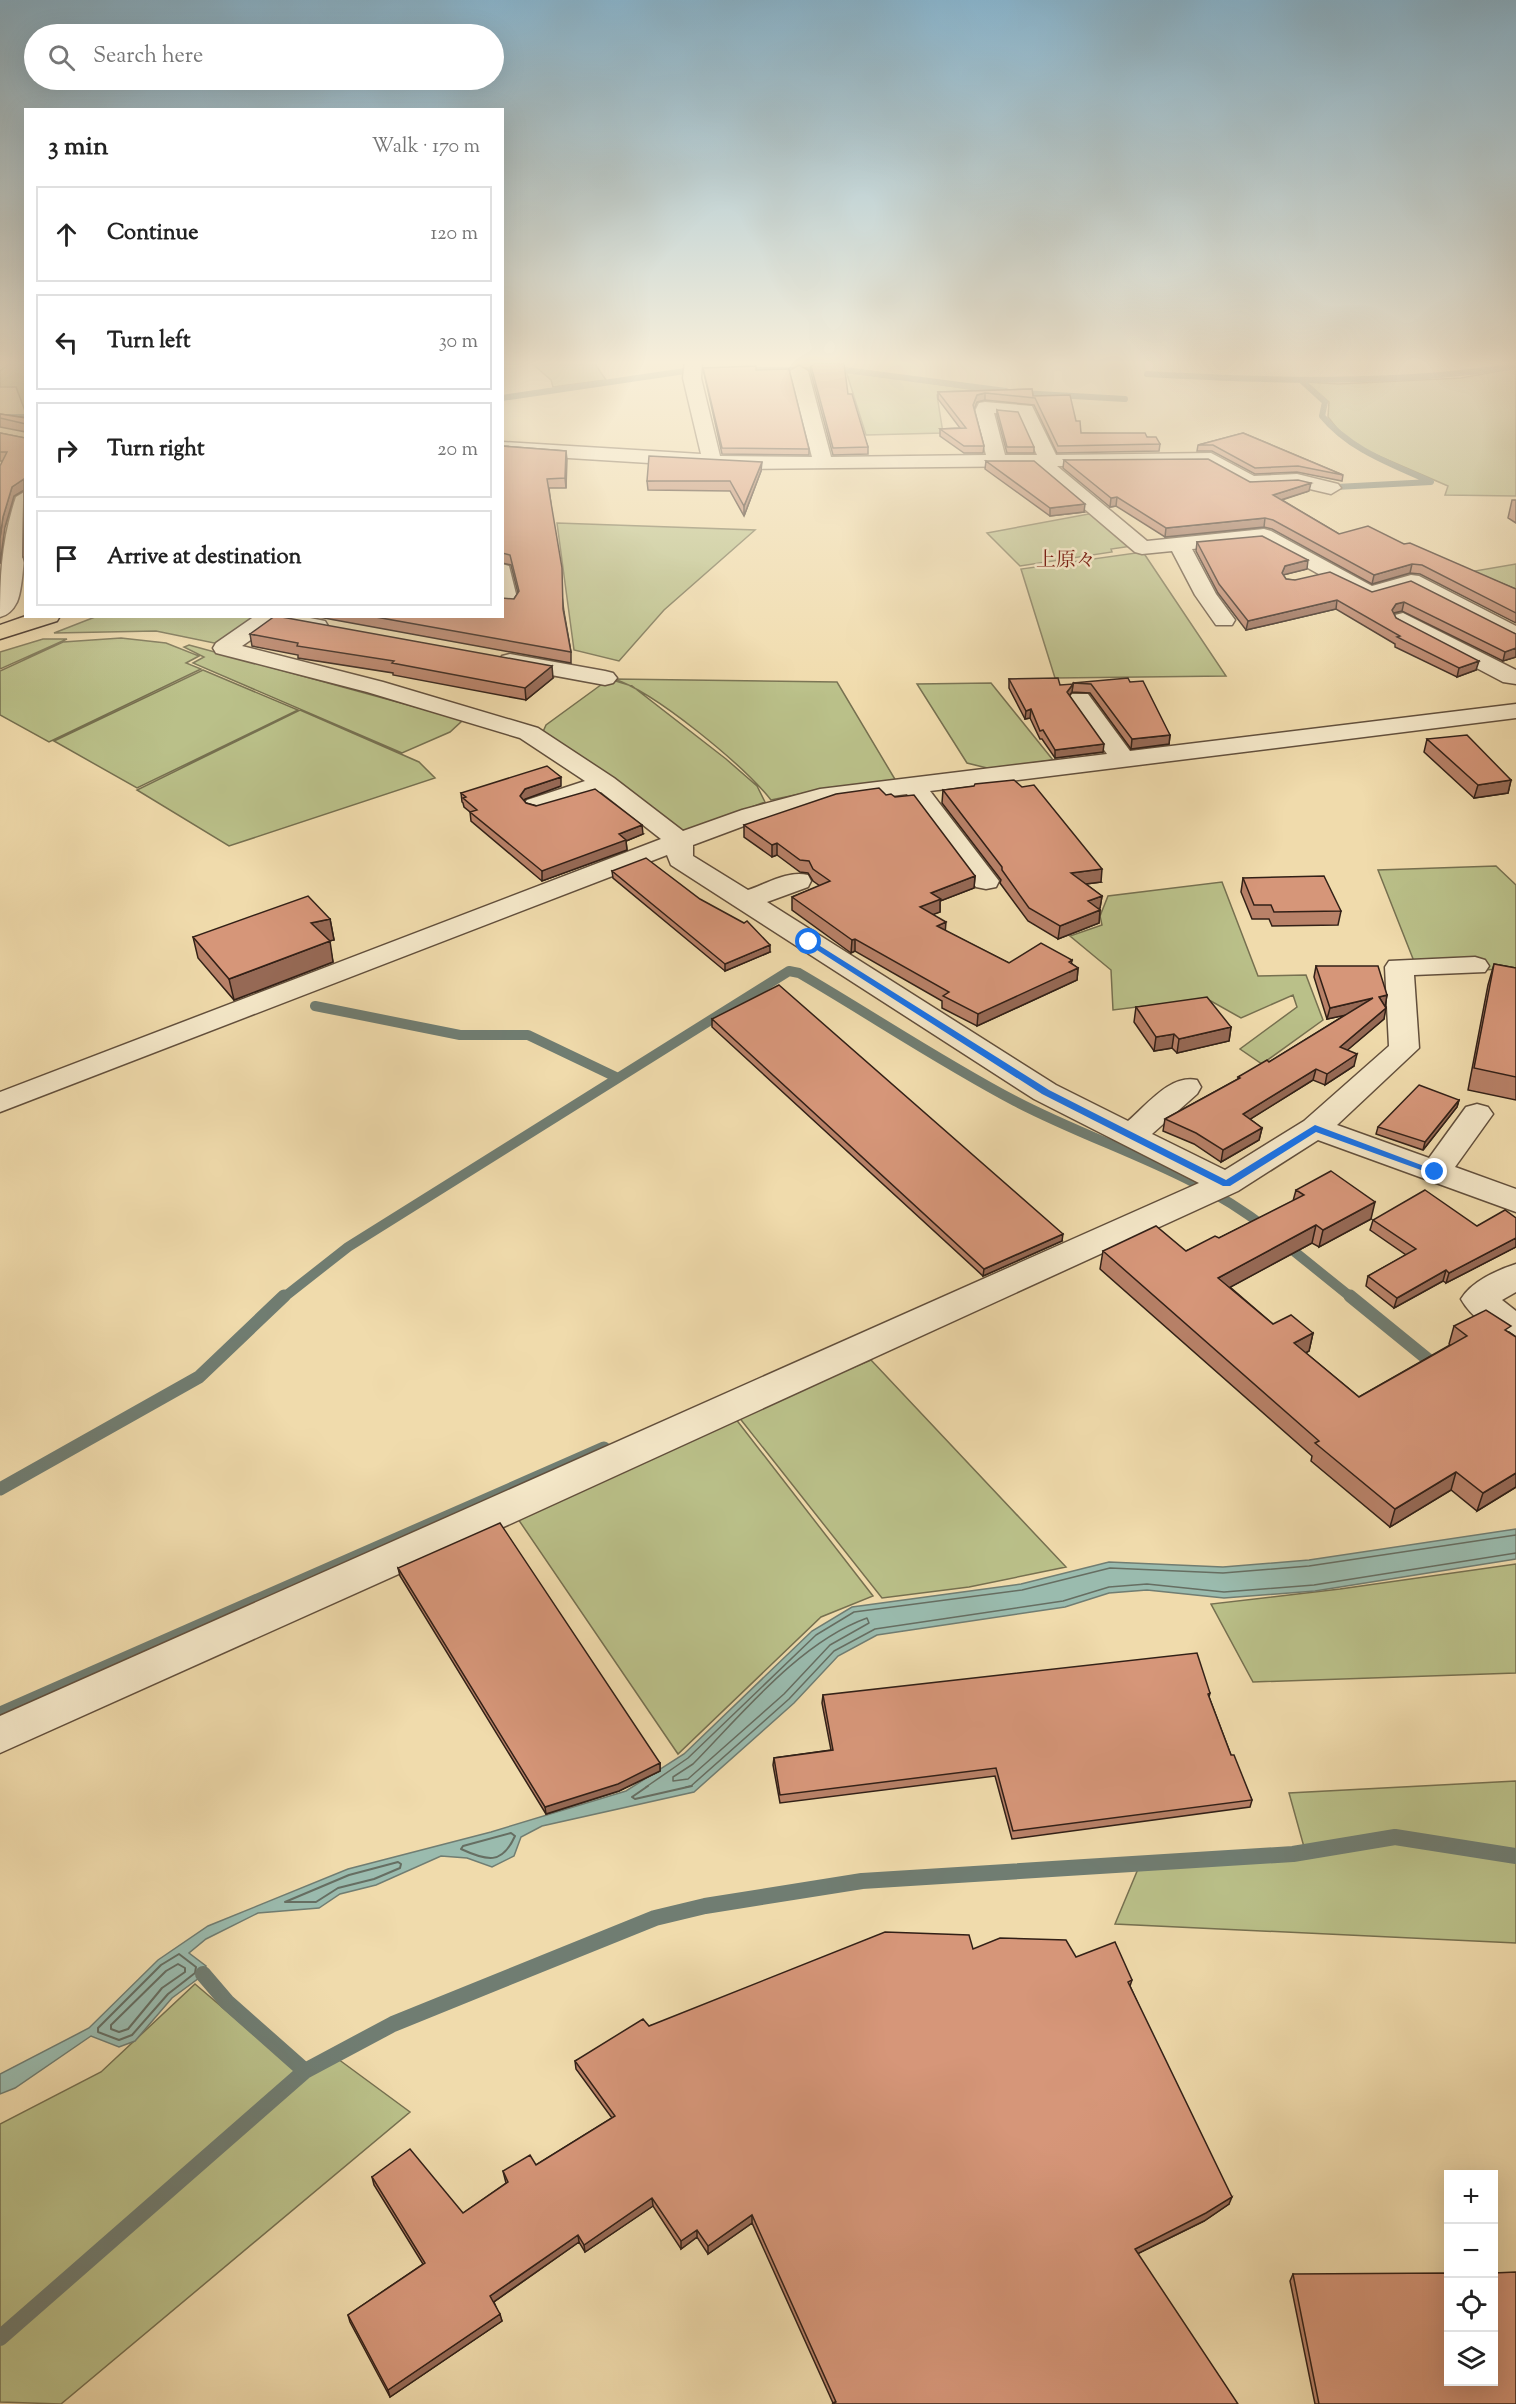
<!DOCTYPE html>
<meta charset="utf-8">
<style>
:root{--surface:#fff;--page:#f6f6f6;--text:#222;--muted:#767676;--line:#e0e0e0}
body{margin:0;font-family:"Sorts Mill Goudy","Noto Serif JP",serif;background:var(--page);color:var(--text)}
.controls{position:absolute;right:18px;bottom:18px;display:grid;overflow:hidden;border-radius:0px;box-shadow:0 6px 24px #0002}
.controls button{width:54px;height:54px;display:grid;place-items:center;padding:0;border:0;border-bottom:2px solid var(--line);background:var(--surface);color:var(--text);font:30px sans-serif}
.stop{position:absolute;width:18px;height:18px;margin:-14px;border:4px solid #1a73e8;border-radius:50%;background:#fff}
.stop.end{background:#1a73e8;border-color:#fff;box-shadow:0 2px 6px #0008}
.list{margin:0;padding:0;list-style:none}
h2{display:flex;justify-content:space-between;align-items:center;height:78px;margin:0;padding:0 24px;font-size:26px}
h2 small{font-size:20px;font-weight:400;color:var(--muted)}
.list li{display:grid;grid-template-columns:39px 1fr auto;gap:18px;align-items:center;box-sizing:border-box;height:96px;margin:0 12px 12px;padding:0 12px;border:2px solid var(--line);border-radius:0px}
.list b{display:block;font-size:22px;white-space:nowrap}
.list em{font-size:20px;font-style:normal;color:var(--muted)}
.icon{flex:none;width:33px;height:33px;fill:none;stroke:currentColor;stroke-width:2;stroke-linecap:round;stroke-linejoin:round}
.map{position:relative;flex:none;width:1516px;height:2404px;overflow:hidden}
.search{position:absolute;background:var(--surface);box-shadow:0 6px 24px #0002;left:24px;top:24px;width:480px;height:66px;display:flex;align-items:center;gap:15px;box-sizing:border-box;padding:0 21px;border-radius:33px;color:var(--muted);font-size:22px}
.panel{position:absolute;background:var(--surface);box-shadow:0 6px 24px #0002;left:24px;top:108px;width:480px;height:510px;border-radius:0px}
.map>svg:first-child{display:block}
.green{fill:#bac089;stroke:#767050;stroke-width:1.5}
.water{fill:#9abbae;stroke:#707d72;stroke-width:1.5}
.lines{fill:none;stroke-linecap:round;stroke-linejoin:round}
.shore-far1{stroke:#666e62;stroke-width:1.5}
.shore{stroke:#666e62;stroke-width:2}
.stream-far3{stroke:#707d72;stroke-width:6}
.stream-far2{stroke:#707d72;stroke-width:10}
.stream-far1{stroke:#707d72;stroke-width:13}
.stream{stroke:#707d72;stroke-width:16}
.minor-casing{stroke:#624f3c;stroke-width:3}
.primary-casing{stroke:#322017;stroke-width:3}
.minor{fill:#f5e8c9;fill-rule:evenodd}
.primary{fill:#f0dbac;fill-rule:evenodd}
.wall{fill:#b88168;stroke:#322017;stroke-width:1.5}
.shaded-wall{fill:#966955;stroke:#322017;stroke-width:1.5}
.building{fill:#d69679;stroke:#322017;stroke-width:1.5}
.route{fill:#1a73e8}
.labels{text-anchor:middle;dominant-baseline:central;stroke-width:5;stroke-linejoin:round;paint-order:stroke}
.far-neighbourhood-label{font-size:20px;fill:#7a1f14;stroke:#f5e8c9}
</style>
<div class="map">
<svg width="1516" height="2404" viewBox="0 0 1516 2404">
<rect width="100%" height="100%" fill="#f0dbac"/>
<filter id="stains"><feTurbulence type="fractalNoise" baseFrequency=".00333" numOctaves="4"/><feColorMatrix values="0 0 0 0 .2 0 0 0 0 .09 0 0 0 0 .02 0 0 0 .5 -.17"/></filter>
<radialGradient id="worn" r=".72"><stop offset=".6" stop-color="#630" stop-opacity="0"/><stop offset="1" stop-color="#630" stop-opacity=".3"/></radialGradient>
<path class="green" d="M13 361H25V411L16 387H0V371Z
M529 361H593L606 380 553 387 551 380Z
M1516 368V496L1445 495 1448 486 1367 451 1343 436 1328 417 1329 402 1306 382 1338 384 1461 378Z
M846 371 977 390 976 395H937L943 433 866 435Z
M1094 513 1132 546 1111 549 1112 552 1020 566 987 533Z
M557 523 755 530 664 610 619 661 574 650Z
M1143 552 1226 676 1055 678 1021 569Z
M1516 564V591L1469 572Z
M95 617H261L219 644 156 631 54 633Z
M121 638 166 643 199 656 186 663 201 669 49 742 0 715V671L63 642Z
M43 639H67L0 669V652Z
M189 645 463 720 450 732 402 753 193 663 204 657 184 647Z
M203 670 298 710 137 788 54 741Z
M609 679 632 686 726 759 757 786 765 802 682 833 542 734 546 725Z
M614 679 837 682 896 781 824 789 771 800C743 765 655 692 614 679Z
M991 683 1053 760 991 769 967 763 917 684Z
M300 710 419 762 435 778 229 846 137 790Z
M1496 866 1516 885V968L1419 974 1378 870Z
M1222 882 1258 976 1306 975 1323 1020 1262 1064 1240 1049 1297 1007 1293 995 1241 1018 1211 1001 1170 1003 1113 1010 1111 970 1070 936 1102 925 1100 916 1108 896Z
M871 1360 1066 1567 969 1587 882 1598 738 1416Z
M735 1418 873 1596 821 1617 678 1754 516 1516Z
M1516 1564V1673L1253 1682 1211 1604 1340 1589Z
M1516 1781V1850L1397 1831 1304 1847 1289 1793Z
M1395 1840 1516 1860V1943L1115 1924 1138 1869 1291 1860Z
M195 1984 298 2072 0 2331V2124L101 2072Z
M338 2059 410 2112 61 2404 0 2402V2345L308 2074Z"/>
<path class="water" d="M1516 1529V1559L1315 1591 1224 1598 1147 1590 1109 1593 1065 1607 877 1635 838 1656 794 1703 694 1792 542 1826 521 1837 514 1856 492 1867 467 1858 441 1856 376 1885 340 1894 319 1908 258 1913 206 1939 189 1953 206 1966 199 1978 172 1998 135 2041 119 2047 91 2036 15 2088 0 2094V2074L89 2028 158 1960 208 1926 348 1869 491 1832 626 1791 684 1754 812 1631 852 1607 1021 1584 1109 1562 1223 1567 1309 1560Z"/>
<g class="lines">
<path class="shore-far1" d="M867 1618 869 1623 830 1645 784 1694 688 1779 673 1781V1777L693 1764C742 1714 800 1642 867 1618Z
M646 1787 688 1758 816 1635 854 1612 1022 1590 1110 1568 1223 1573 1309 1566 1516 1535
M686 1787 691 1786 789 1699 834 1651 875 1629 1063 1601 1109 1587 1147 1584 1224 1592 1314 1585 1516 1553"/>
<path class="shore" d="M648 1786 632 1797 635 1799 692 1786
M511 1833 515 1836C502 1865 487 1861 461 1849L463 1846Z
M398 1862 401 1864 400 1868 374 1879 338 1888 316 1902H285L349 1875Z
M179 1954 196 1967 195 1973 168 1994 132 2035 119 2040 98 2032V2028L161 1965Z
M178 1964 185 1968V1972L162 1988 128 2029 119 2032 111 2029V2025L166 1971Z"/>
<path class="stream-far3" d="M744 370H845L1006 391
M1147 374C1271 381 1393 385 1516 366
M1302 381 1325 402 1322 416C1350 450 1392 464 1431 482L1336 487 1328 485
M1021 393 1125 399
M502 398 685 371 716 370
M0 417H26"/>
<path class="stream-far2" d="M315 1006 460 1035H528L618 1078
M1285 1244 1352 1298
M283 1298 348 1247 789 971 799 973C871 1015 941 1062 1015 1101 1099 1145 1191 1169 1266 1228"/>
<path class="stream-far1" d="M1350 1296 1436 1366
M0 1489 199 1377 284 1296
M0 1713 604 1448"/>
<path class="stream" d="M203 1974 227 2002 305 2071
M0 2338 305 2071 393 2024 655 1918 705 1906 862 1881 1293 1854 1395 1837 1516 1856"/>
<g class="minor-casing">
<path id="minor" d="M685 361H702L701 378 720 456 812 457 790 371 799 366 808 371 831 457 986 455 975 411 979 403 985 402 1032 406 1056 455 1211 453 1254 476 1297 474 1338 484 1341 488 1331 494 1297 486 1250 488 1207 465 1057 466 1147 541 1264 529 1271 531 1372 586 1411 575 1419 576 1516 626V642L1409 588 1370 599 1362 598 1261 542 1192 549 1216 594 1235 620 1232 625H1216L1195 595 1172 551 1142 554 1135 552 1034 466 746 469 502 454V442L701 454 683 378ZM994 413 1019 415 1037 455H1005Z
M26 491C26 513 25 585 17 602 13 610 8 615 0 617 0 573 2 539 16 497Z
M502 564 509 566 518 602 515 607 502 608Z
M1403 613 1516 670V684L1503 682 1395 625 1392 620 1395 615Z
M255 616H300L325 621 328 626 325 631 317 633 272 625 242 646 383 682 538 728 614 778 683 831 742 810 820 789 1107 754 1068 699 1072 694H1088L1130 751 1516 704V718L930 791 999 881 996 887 986 889 976 887 907 794 821 805 760 820 693 845V856L748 890C766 884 788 870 808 875L811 881 808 887 767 902 1056 1085 1128 1121C1147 1105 1170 1074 1197 1080L1201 1087 1197 1094 1152 1134 1225 1170 1304 1121 1389 1046 1385 967 1389 961 1475 957 1485 960 1489 966 1485 972 1414 975 1419 1048 1337 1125 1429 1158 1466 1107 1477 1104 1488 1107 1493 1114 1455 1167 1516 1189V1212L1318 1140 1238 1191 519 1520 0 1753V1716L1199 1183 1034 1099 671 865 667 855 0 1112V1092L661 839 601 792 536 813 527 810 523 805 527 800 585 781 520 738 367 692 216 653 213 648 216 643Z
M510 654 605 671 613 673 617 678 613 683 605 685 502 666 499 661 502 656Z
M1516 1264V1292L1502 1300 1516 1311V1341C1496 1336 1471 1317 1461 1299 1471 1282 1497 1270 1516 1264Z"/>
</g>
<g class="primary-casing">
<path id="primary" d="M26 616H60L57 621 0 639V625Z"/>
</g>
<use href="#minor" class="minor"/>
<use href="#primary" class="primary"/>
</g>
<path class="wall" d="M811 366 848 394 868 447V454L833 455 811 373Z
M703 368 756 370 809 449V455L722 454 704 373Z
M1032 389 1033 396 1076 421 1081 433 1147 437 1160 444 1159 451 1057 453 1034 405 985 400 977 402 974 408 984 446 983 453H964L940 436V429L960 428 938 399V392Z
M997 410 1034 447V453H1007L997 416Z
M0 414 26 418V432L0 427Z
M0 433 25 438 26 435V567L23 557 24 490 14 496 5 527 2 461H0Z
M1243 433 1343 475 1342 481 1297 472 1255 474 1212 451H1197L1198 445Z
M502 446 566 451V488H549L564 612 571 652V663L313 616H502L518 593 511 565 502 563Z
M1064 460 1250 482 1309 491 1282 500 1339 534 1404 544 1516 589V623L1420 574 1410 573 1372 584 1272 529 1264 527 1165 537 1116 506 1110 507 1063 468Z
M986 461 1084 512 1050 516 985 469Z
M761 471 744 516 730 491 648 490 647 481Z
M1512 500H1516V523L1508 518Z
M1197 542 1307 569 1283 575 1286 579 1372 592 1516 634V657L1503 661 1402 611 1394 613V614L1396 618 1476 670 1457 677 1395 647V644L1336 609 1246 630 1218 593 1196 551Z
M250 634 553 678 526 700 393 675V673L298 658V655L252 646Z
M1009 679 1060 685 1072 692 1069 695 1103 752 1055 758 1042 739H1040L1030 718 1025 719 1009 688Z
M1130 682 1170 735 1169 744 1131 749 1090 693 1072 692 1073 683Z
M1427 739 1511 780 1508 793 1474 798 1424 752Z
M561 786 525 799 524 801 526 803 643 834 626 841 627 850 542 881 471 821 470 812 464 807 463 803 462 802 461 793Z
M943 790 1101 882 1086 884 1102 896 1100 908 1099 909 1100 910 1099 923 1058 939 1028 921 1000 883 1001 880 942 803Z
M744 825 975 876 974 888 940 901V912L933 914 945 931 1009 963 1072 960 1071 963 1078 968 1077 980 977 1026 942 1008V1001L855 951 851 953 792 910V897L820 886 813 881 808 873 800 872 777 855 772 857 744 837Z
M612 871 770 952 725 971 613 878Z
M1243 878 1341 911 1338 925 1272 926 1269 919H1252L1241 892Z
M330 919 334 940 329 941 333 962 234 1000 198 958 193 937Z
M1494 964 1516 968V1100L1468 1090 1488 985Z
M1316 966 1387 995 1385 1006 1384 1019 1347 1050 1354 1066 1325 1085 1313 1080 1250 1119 1262 1128 1259 1140 1221 1162 1194 1144 1163 1131 1165 1119 1238 1079V1077L1269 1062 1345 1015 1327 1019 1314 977Z
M1136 1007 1231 1027 1229 1041 1177 1053 1172 1048 1154 1051 1134 1022Z
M712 1019 1062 1241 983 1276 712 1027Z
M1459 1100 1457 1107 1423 1150 1376 1134 1378 1127Z
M1296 1190 1371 1219 1319 1247 1312 1243 1230 1287 1273 1324 1313 1333 1309 1351 1306 1353 1359 1397 1450 1345 1449 1344 1454 1326 1509 1332 1516 1337V1487L1477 1511 1451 1490 1390 1527 1311 1461 1312 1456 1100 1269 1103 1251H1186L1219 1238 1293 1201Z
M1516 1218V1247L1446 1283 1443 1281 1394 1308 1366 1286 1368 1276 1406 1255 1370 1230 1373 1220 1477 1226Z
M398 1568 660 1763V1771L619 1791 546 1814 400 1576Z
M1210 1693 1209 1697 1231 1755 1252 1800 1250 1807 1012 1839 995 1776 780 1803 773 1765 774 1758 831 1750 822 1703 823 1695Z
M973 1949 1076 1957 1132 1980 1130 1986 1229 2204 1204 2221 833 2403 752 2223 708 2254 697 2237 681 2249 653 2206 585 2252 579 2242 494 2302 502 2321 390 2397 350 2322 348 2315 423 2264 374 2185 372 2177 463 2213 506 2183 503 2171 536 2165 612 2118 576 2069 575 2061 649 2026Z
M1293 2274 1516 2404H1315L1290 2281Z"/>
<path class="shaded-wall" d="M985 393V400L977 402 973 412V405L977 395Z
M566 451 567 460 566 488 565 478Z
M762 462 761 471 744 516V506Z
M24 479 26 489 14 496 5 527 0 564V538L3 517 12 487Z
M1311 483 1309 491 1271 503 1273 495Z
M1117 497 1116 506 1110 507 1111 498Z
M1085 504 1084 512 1050 516V508Z
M1265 518 1264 527 1165 537 1166 528Z
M1308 560 1307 569 1283 575 1282 573 1285 566Z
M1412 564 1410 573 1372 584 1374 575Z
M1337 600 1336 609 1246 630 1248 621Z
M1404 602 1402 611 1394 613 1390 619 1392 610 1396 604Z
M1516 648V657L1503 661 1505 652Z
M1479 661 1476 670 1457 677 1459 668Z
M552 666 553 678 526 700 525 688Z
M1073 684 1072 692 1066 700 1067 692Z
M1031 709 1030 718 1025 719 1026 711Z
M1170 735 1169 744 1131 749 1132 739Z
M1104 744 1103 752 1055 758V750Z
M561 777V786L525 799 521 805 520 796 525 789Z
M1511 780 1508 793 1474 798 1478 785Z
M642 825 643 834 626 841 627 850 542 881V871L619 834Z
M777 843V855L772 857V845Z
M1102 869 1101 882 1070 886 1071 873Z
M975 876 974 888 940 901V912L919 920 920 907 931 893Z
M1102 896 1100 908 1086 914 1088 901Z
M1100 910 1099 923 1058 939 1060 926Z
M330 919 334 940 314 944 311 923Z
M946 922 945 934 937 926Z
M855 939V951L851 953 852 940Z
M330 941 333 962 234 1000 229 979Z
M770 945V952L725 971V964Z
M1072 960 1070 972 1078 968 1077 980 977 1026 978 1014Z
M1387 995 1385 1007 1379 997Z
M1373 998 1370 1010 1327 1019 1330 1008Z
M1386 1008 1384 1019 1337 1059 1340 1047Z
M1231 1027 1229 1041 1177 1053 1179 1039Z
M1174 1034 1172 1048 1154 1051 1156 1037Z
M1357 1054 1354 1066 1325 1085 1327 1074Z
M1316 1069 1313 1080 1241 1125 1243 1114Z
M1459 1100 1457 1107 1423 1150 1425 1142Z
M1262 1128 1259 1140 1221 1162 1223 1150Z
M1375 1202 1371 1219 1319 1247 1323 1230Z
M1316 1225 1312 1243 1214 1296 1218 1278Z
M1063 1234 1062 1241 983 1276 984 1269Z
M1516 1238V1247L1446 1283 1449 1273Z
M1446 1270 1443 1281 1394 1308 1397 1298Z
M1313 1333 1309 1351 1290 1361 1294 1343Z
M1456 1472 1451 1490 1390 1527 1395 1509Z
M1516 1473V1487L1477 1511 1483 1493Z
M660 1763V1771L619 1791 546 1814 545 1807Z
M1232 2197 1229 2204 1204 2221 1133 2256 1135 2249Z
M652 2198 653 2206 585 2252 584 2245Z
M752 2215V2223L708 2254V2246Z
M697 2230V2237L681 2249V2241Z
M578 2235 579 2242 492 2303 490 2296Z
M500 2314 502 2321 390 2397 388 2390Z"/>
<path class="building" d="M816 363 844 364 848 394H852L868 447 833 448 811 366Z
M756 366V370L789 369 809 449 722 448 703 368Z
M1032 389 1033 396 1070 395 1076 421H1080L1081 433H1145L1147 437H1156L1160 444 1058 446 1035 398 985 393 977 395 973 405 984 446H964L940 429 966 428 938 392Z
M997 410 1018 412 1034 447H1007Z
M0 414 26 418V424L0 418Z
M0 433 25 438 26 435V557H23L24 479 12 487 3 517 0 538V466L7 452H0Z
M1243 433 1343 475 1298 466 1255 468 1213 445H1198Z
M502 446 566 451 565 478 547 479 562 568 563 609 571 652 370 616H502V598L514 599 519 591 510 555 502 553Z
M649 456 762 462 744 506 730 481H647Z
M1208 459 1250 482 1298 480 1311 483 1273 495 1339 534 1368 526 1404 544 1410 543 1516 589V613L1422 565 1412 564 1374 575 1273 520 1265 518 1166 528 1117 497 1111 498 1064 460Z
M986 461H1034L1085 504 1050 508Z
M1262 536 1308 560 1285 566 1282 573 1286 579 1295 580 1330 572 1372 592 1411 581 1516 634V648L1505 652 1404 602 1396 604 1392 610 1396 618 1479 661 1459 668 1397 637 1400 636 1337 600 1248 621 1219 584 1197 542Z
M275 616H276L552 666 525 688 392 663 394 661 297 646 298 643 250 634Z
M1058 678 1060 685 1073 684 1067 692 1104 744 1055 750 1043 730 1040 731 1031 709 1026 711 1009 679Z
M1128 678 1130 682 1143 681 1170 735 1132 739 1091 684 1073 683Z
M1467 735 1511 780 1478 785 1427 739Z
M547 766 561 777 525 789 520 796 526 803 536 806 595 789 642 825 619 834 626 840 542 871 470 812 477 810 463 798 466 797 461 793Z
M1014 780 1022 787 1034 785 1102 869 1071 873 1102 896 1088 901 1100 910 1060 926 1029 908 1002 870V867L943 790 974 786 975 784Z
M879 788 886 795 891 794 895 797 914 795 975 876 931 893 941 899 920 907 946 922 937 926 1009 963 1041 943 1072 960 1069 962 1078 968 978 1014 943 996 949 992 855 939 852 940 792 897 830 881 813 869 809 861 800 860 777 843 772 845 744 825 836 794Z
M646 858 700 899 744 923 747 921 770 945 725 964 612 871Z
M1324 876 1341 911 1274 912 1271 905H1254L1243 878Z
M308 896 330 919 311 923 330 941 229 979 193 937Z
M1494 964 1516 968V1077L1474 1068Z
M1316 966H1378L1387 995 1379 997 1386 1008 1340 1047 1357 1054 1327 1074 1316 1069 1243 1114 1262 1128 1223 1150 1196 1133 1165 1119 1240 1078 1238 1077 1267 1060 1269 1062 1373 998 1330 1008Z
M779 985 1063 1234 984 1269 712 1019Z
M1207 997 1231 1027 1179 1039 1174 1034 1156 1037 1136 1007Z
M1419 1085 1459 1100 1425 1142 1378 1127Z
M1331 1171 1375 1202 1323 1230 1316 1225 1218 1278 1273 1324 1291 1315 1313 1333 1294 1343 1359 1397 1467 1336 1454 1326 1486 1310 1511 1326 1505 1330 1516 1337V1473L1483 1493 1456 1472 1395 1509 1315 1443 1319 1441 1103 1251 1156 1226 1186 1251 1215 1236 1219 1238 1304 1195 1296 1190Z
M1425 1190 1477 1226 1505 1210 1516 1218V1238L1449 1273 1446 1270 1397 1298 1368 1276 1416 1249 1373 1220Z
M500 1523 660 1763 618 1784 545 1807 398 1568Z
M1197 1653 1210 1693 1208 1694 1231 1755H1234L1252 1800 1013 1831 996 1768 780 1795 774 1758 833 1750 823 1695Z
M885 1932 969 1935 973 1949 1000 1938 1066 1940 1076 1957 1115 1942 1132 1980 1128 1982 1232 2197 1206 2213 1135 2249 1238 2404H832L836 2402 752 2215 708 2246 697 2230 681 2241 652 2198 584 2245 578 2235 490 2296 500 2314 388 2390 348 2315 425 2263 372 2177 410 2149 463 2213 508 2182 503 2171 530 2155 536 2165 615 2116 575 2061 643 2019 649 2026Z
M1516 2272V2404H1319L1293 2274 1449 2273V2382H1494V2273Z"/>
<linearGradient id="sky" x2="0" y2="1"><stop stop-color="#89b7d1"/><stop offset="0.52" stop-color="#f8efda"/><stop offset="1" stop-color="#f8efda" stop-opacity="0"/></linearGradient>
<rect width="1516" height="697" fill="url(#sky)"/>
<path class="route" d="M809 939 1049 1090 1226 1180 1315 1125 1440 1172 1432 1174 1316 1132 1230 1186H1223L1042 1094 806 943Z"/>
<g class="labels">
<g class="far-neighbourhood-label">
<text x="1066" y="561">上原々</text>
</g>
</g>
<rect width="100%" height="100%" filter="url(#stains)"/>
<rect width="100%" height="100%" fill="url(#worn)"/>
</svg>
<div class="controls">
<button>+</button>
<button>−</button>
<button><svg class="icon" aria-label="locate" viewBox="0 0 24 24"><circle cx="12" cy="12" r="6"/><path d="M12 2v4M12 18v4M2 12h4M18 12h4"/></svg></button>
<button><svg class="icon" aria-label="layers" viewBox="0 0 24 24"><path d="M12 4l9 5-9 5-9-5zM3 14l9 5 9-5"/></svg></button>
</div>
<div class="stop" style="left:809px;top:942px"></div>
<div class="stop end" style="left:1435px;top:1172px"></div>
<div class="search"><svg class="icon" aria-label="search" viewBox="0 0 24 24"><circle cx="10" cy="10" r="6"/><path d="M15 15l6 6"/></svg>Search here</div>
<section class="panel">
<h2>3 min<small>Walk · 170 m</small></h2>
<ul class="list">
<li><svg class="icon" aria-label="ahead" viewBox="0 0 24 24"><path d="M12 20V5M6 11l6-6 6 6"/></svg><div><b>Continue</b></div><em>120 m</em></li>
<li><svg class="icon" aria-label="left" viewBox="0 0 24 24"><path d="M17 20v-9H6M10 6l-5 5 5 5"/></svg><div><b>Turn left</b></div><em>30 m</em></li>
<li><svg class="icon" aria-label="right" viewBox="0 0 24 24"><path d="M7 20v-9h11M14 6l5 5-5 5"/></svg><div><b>Turn right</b></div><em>20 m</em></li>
<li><svg class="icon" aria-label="arrive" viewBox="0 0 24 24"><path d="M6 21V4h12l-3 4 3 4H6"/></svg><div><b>Arrive at destination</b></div></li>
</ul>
</section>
</div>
